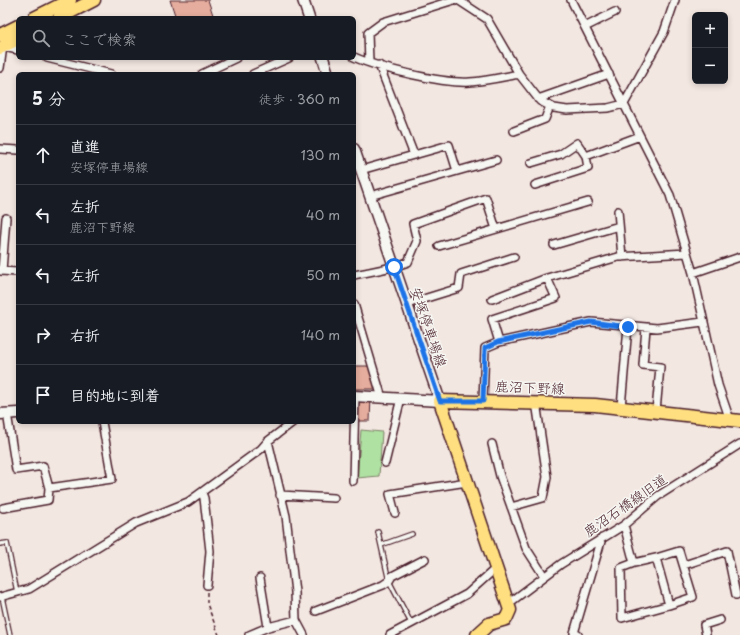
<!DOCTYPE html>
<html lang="ja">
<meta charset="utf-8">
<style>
:root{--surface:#171b24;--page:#242831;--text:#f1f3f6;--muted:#9ea1a6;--line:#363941}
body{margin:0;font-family:"Playpen Sans","Klee One",sans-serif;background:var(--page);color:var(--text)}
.controls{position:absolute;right:12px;top:12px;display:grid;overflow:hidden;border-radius:6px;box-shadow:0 2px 6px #0003}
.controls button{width:36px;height:36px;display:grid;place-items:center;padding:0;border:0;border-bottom:1px solid var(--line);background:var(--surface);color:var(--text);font:20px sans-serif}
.stop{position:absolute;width:12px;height:12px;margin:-9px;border:3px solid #1a73e8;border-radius:50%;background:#fff}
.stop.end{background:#1a73e8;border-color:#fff;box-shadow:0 1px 4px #0008}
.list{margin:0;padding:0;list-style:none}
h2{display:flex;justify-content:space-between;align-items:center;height:52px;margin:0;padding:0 16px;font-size:17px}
h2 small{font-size:13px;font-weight:400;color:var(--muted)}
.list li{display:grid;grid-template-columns:26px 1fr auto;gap:12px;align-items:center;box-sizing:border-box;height:60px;padding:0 16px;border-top:1px solid var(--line)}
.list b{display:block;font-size:15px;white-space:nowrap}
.list p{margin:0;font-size:13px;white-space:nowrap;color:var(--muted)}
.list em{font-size:13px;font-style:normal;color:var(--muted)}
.icon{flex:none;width:22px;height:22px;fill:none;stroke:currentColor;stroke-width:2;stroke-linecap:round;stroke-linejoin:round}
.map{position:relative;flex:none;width:740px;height:635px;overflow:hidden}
.search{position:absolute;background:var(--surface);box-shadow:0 2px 6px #0003;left:16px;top:16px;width:340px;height:44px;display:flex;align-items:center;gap:10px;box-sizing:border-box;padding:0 14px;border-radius:6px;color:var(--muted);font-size:15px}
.panel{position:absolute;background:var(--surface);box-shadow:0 2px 6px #0003;left:16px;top:72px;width:340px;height:352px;border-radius:6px}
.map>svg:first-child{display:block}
.green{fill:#afe1a2;stroke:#7c8066}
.building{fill:#e5ad9d;stroke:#4a1f2b}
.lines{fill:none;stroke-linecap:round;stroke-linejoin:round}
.lane-casing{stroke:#4a1f2b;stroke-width:6}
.street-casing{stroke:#4a1f2b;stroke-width:10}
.secondary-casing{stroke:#4a1f2b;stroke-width:13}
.primary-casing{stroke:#4a1f2b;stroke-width:15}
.path{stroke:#4a1f2b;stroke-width:1.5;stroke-dasharray:4 3;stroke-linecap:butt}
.lane{stroke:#f6f6f2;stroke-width:3.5}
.street{stroke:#f6f6f2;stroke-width:7}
.secondary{stroke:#f6f6f2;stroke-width:10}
.primary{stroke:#ffdf80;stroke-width:12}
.route{stroke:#1a73e8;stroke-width:5}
.labels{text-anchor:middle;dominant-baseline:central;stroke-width:3;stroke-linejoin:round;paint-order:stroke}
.street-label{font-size:14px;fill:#4a1f2b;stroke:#f6f6f2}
</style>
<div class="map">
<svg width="740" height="635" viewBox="0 0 740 635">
<rect width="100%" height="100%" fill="#f3e7e1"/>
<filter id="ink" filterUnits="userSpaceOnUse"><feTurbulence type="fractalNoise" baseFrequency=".025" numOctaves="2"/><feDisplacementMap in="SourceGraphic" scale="8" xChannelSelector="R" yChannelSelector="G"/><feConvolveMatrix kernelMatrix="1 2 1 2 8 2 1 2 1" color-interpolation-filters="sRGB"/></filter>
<g filter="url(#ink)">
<path class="green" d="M361 430 382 432 379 476 357 478Z"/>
<path class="building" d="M170 0H208L214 18H176Z
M354 366H371L378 389H354Z
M359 397H371L370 421H358Z"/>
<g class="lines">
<g class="lane-casing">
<path id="lane" d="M378 532 389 581 411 623
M0 544 7 543 17 592
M381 545 412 534
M2 597 10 635"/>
</g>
<g class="street-casing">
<path id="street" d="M458 0 487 19 519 74 540 101 554 108 567 110 608 108 624 104 664 32 675 0
M571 0 670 195 693 273 718 385 730 420
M585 27 615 12
M4 47 18 50
M354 57C379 68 443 84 470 82 486 81 503 77 519 74
M47 58 111 74
M369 62 368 33 383 22 454 0
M379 65 414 155
M0 68 3 46
M202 74 236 58
M253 74 289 58
M538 99 609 74
M514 131 545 119 550 106
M0 149 18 150
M531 163 561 154 577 143 586 156
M361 170 449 145 457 171
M535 185 588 168 586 156 640 136
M370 196 496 160
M618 211 622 257
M554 245 619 226
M439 246 588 202
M0 271 18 272
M2 271 6 218
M693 273 740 257
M354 275C372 271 390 269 408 262L417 241 413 224 486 198 496 229
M492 299 547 278
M354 304 382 398
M407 304 459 288 461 274 514 257
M646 328 643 365 660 367 656 411
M499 342 591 322 657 328 703 322
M483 401 485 348 499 342 492 319 556 298 547 278 618 257 687 253
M621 407 628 327
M7 413 16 470 43 466 49 488
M268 441 286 516 295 592 296 620 304 635
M492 444 500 476 526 548 544 576
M385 463 401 398
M353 481 355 396
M202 493 204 498 210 551 207 585
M280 495 334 498
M511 507 543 498 547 477 536 402
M3 508 48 500 49 488 112 479 102 422
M395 513 390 494 467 482
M624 525 634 563 621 568 622 618 669 605 656 558 634 563
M656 558 679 551 693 597 669 605
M684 565 727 551 736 595
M260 578 268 627
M0 597 29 589 136 523 188 502 261 449 268 441 293 422
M508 604 561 564 624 525 658 496 740 444
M316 611 383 585 389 581 392 576 425 559
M249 635 268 627 296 620
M390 635 467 594 496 568
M578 635 574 633 602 538
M706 635 704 625 720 620"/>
</g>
<g class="secondary-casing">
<path id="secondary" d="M303 0 309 18
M323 58 328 74
M354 149 440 401 354 396
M0 414 18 413"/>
</g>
<g class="primary-casing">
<path id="primary" d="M34 18 70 0
M59 18 94 0
M0 35 18 26
M0 48 18 39
M477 635 489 624 506 619 510 610 440 401 595 405 740 421"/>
</g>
<path class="path" d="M207 592V604L219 635"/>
<use href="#lane" class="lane"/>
<use href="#street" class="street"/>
<use href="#secondary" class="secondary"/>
<use href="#primary" class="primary"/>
</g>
</g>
<g class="lines" filter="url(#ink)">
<path class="route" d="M394 267 440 401H483L485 348 498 342 591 322 628 327"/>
</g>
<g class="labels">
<g class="street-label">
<text transform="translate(429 327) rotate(71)">安塚停車場線</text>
<text transform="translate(530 387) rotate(2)">鹿沼下野線</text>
<text transform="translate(625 505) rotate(-35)">鹿沼石橋線旧道</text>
</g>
</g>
</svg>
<div class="controls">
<button>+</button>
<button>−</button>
</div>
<div class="stop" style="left:394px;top:267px"></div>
<div class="stop end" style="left:628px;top:327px"></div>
<div class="search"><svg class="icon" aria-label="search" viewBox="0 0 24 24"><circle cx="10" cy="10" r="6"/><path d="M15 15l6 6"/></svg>ここで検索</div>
<section class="panel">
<h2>5 分<small>徒歩 · 360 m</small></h2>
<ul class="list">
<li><svg class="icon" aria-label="ahead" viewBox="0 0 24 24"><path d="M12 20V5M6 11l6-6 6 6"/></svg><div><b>直進</b><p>安塚停車場線</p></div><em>130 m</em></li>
<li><svg class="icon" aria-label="left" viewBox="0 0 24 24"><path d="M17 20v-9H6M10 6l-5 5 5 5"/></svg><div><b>左折</b><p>鹿沼下野線</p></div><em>40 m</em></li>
<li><svg class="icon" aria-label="left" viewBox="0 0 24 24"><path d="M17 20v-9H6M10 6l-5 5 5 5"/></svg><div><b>左折</b></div><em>50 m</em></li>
<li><svg class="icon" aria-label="right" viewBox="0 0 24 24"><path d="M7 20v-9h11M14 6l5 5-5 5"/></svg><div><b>右折</b></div><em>140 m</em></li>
<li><svg class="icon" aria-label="arrive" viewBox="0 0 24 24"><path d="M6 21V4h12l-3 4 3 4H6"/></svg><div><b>目的地に到着</b></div></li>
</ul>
</section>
</div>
